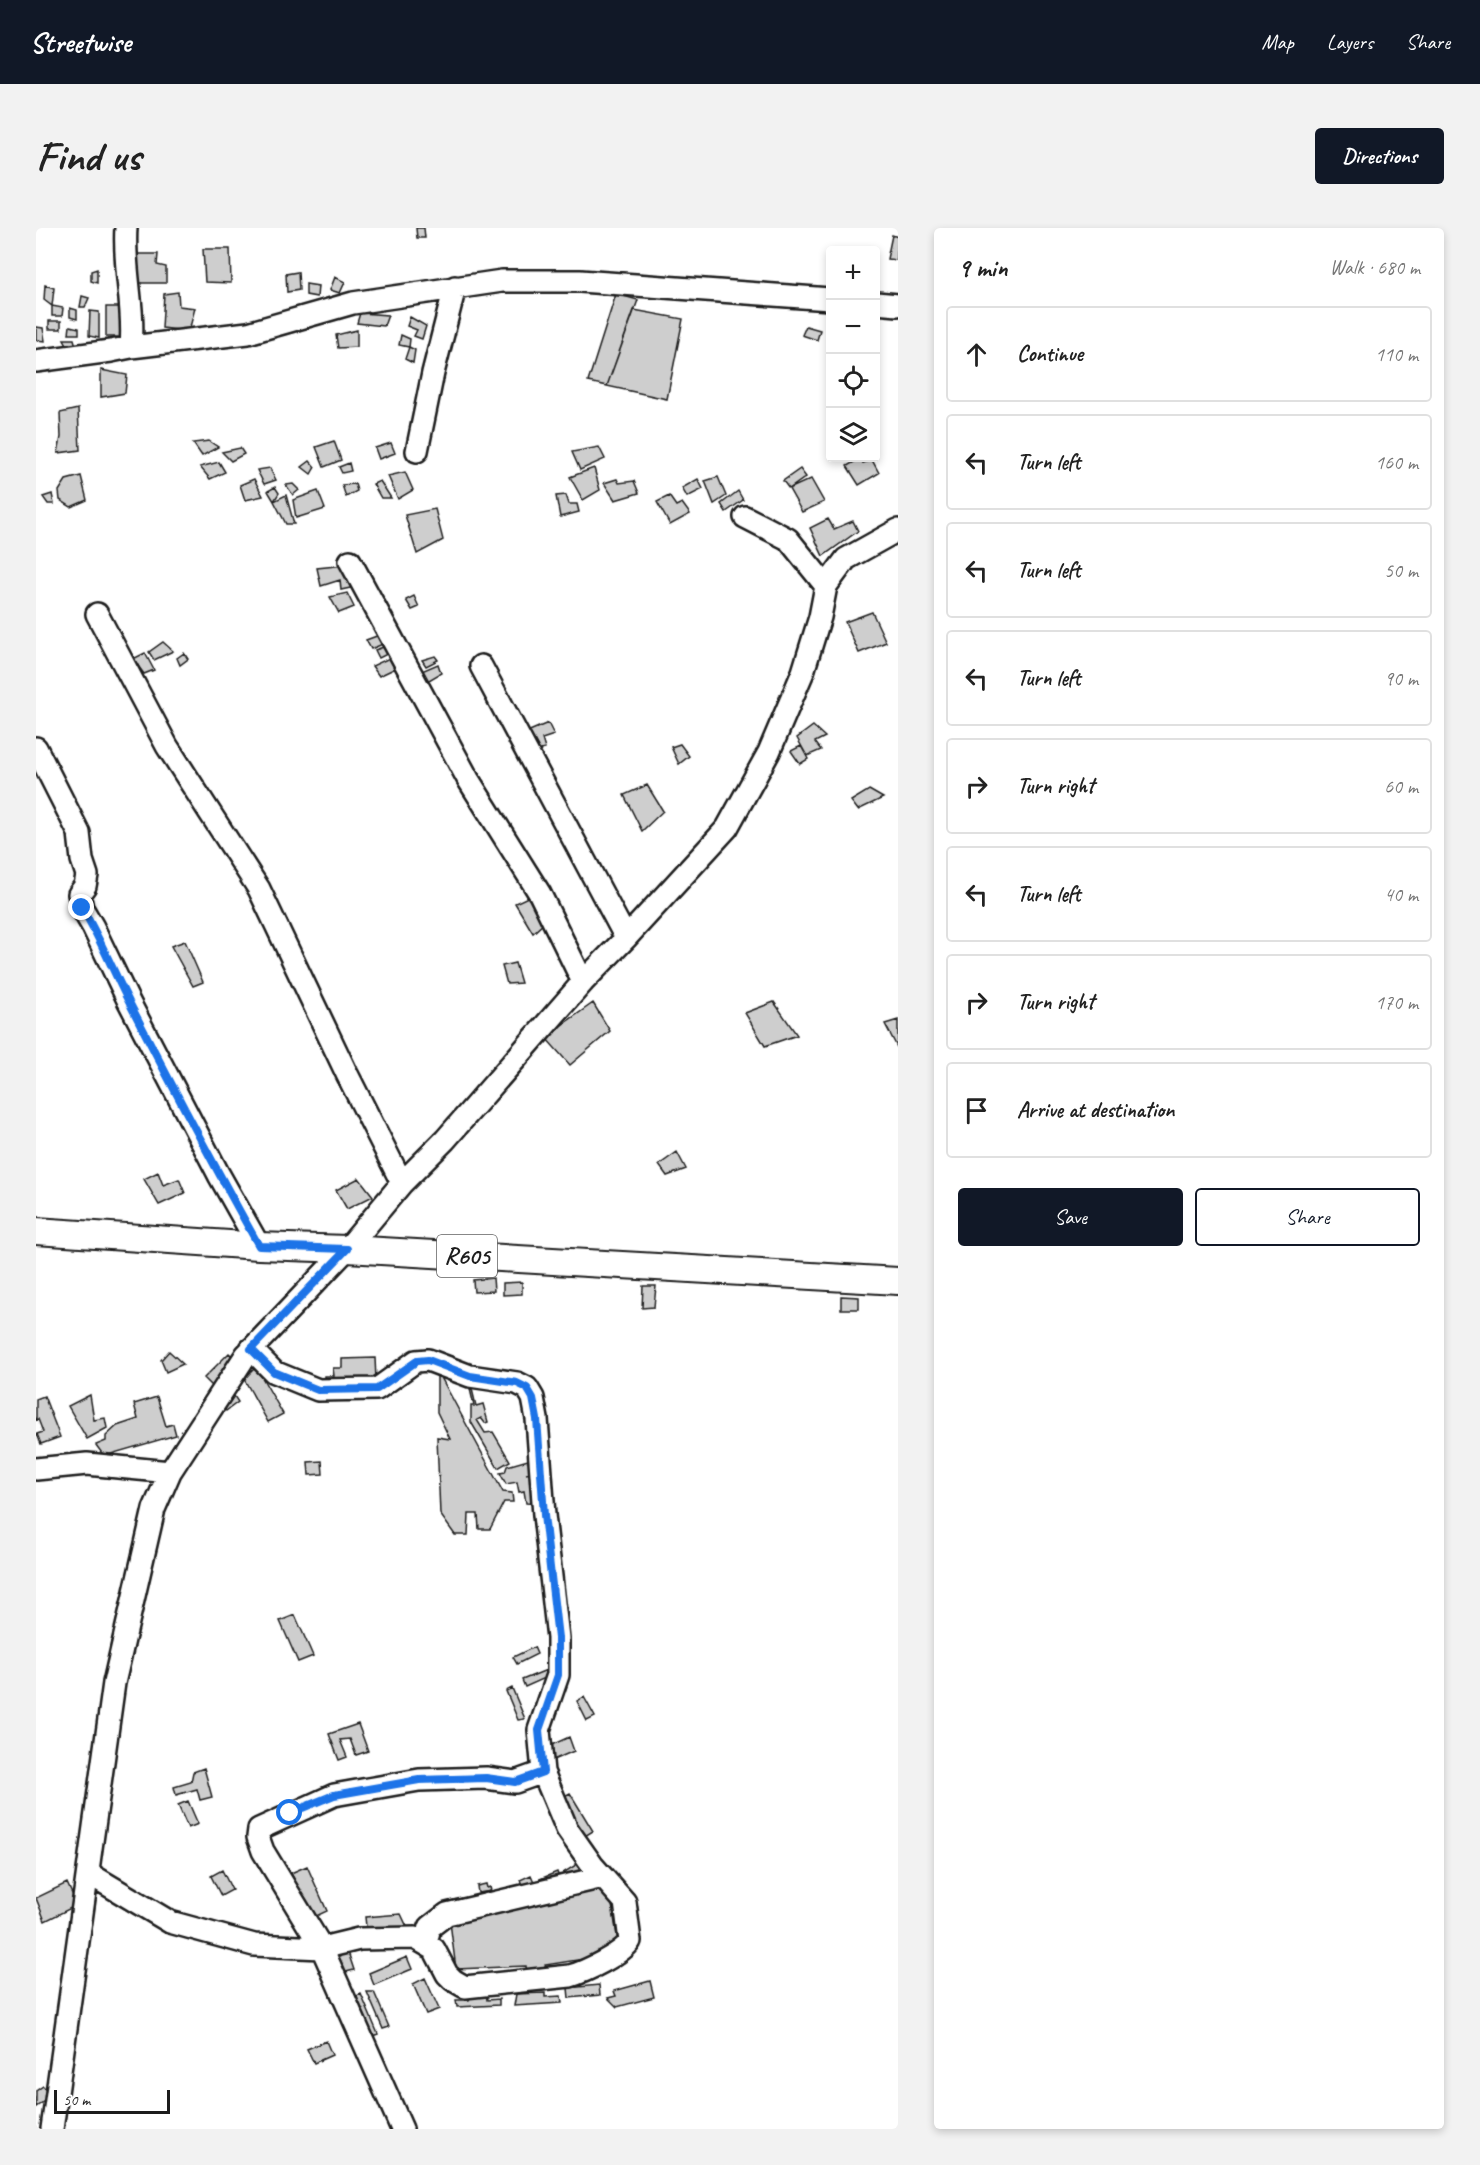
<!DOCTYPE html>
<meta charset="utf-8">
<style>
:root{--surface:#fff;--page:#f2f2f2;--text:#222;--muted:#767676;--line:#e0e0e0;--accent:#111827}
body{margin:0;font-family:Caveat,sans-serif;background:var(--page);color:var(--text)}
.controls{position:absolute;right:18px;top:18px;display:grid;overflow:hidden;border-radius:6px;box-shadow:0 3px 9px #0003}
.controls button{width:54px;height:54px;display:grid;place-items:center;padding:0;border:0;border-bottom:2px solid var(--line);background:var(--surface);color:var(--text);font:30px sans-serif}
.scale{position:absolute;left:18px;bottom:15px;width:116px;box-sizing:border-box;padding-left:6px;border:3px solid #1c1c1c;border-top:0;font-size:16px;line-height:21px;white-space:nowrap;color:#1c1c1c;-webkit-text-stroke:4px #fff;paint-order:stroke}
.stop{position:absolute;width:18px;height:18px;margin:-14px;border:4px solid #1a73e8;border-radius:50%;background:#fff}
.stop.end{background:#1a73e8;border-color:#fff;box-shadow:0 2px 6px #0008}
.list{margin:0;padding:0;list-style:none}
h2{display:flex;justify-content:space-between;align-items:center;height:78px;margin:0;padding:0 24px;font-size:26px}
h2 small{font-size:20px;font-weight:400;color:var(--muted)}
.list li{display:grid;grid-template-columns:39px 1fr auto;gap:18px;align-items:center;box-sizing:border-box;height:96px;margin:0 12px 12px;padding:0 12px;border:2px solid var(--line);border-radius:6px}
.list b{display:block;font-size:22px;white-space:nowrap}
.list em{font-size:20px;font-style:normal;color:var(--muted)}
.actions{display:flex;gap:12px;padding:18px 24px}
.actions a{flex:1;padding:14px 0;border:2px solid var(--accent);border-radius:6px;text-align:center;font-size:21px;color:var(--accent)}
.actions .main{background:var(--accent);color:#fff}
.icon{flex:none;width:33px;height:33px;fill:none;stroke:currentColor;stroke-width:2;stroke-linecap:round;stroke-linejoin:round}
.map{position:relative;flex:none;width:862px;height:1901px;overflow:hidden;border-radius:6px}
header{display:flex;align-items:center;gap:36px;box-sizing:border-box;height:84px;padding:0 30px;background:var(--accent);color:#fff}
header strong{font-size:28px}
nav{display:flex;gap:33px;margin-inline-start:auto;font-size:21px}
.intro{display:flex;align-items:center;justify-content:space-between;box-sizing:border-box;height:144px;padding:0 36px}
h1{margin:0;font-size:42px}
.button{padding:15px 27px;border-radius:6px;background:var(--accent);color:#fff;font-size:21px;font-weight:700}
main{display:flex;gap:36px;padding:0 36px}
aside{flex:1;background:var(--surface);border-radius:6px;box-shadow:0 3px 9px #0003}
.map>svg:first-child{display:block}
.building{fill:#cecece;stroke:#1c1c1c;stroke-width:1.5}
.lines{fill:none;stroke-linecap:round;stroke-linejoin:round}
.minor-casing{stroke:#1c1c1c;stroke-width:26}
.major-casing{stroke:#1c1c1c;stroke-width:30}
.minor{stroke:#fff;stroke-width:21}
.major{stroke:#fff;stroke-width:26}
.route{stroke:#1a73e8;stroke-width:8}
.labels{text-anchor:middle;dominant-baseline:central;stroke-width:6;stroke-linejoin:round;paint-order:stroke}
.shield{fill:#fff;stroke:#606060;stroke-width:1.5}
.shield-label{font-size:24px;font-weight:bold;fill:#1c1c1c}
</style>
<header>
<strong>Streetwise</strong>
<nav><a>Map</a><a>Layers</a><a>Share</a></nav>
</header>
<div class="intro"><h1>Find us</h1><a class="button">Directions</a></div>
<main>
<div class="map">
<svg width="862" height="1901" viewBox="0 0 862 1901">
<rect width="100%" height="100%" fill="#fff"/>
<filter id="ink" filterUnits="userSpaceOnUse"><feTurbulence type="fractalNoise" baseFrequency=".0167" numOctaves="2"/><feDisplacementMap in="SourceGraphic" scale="12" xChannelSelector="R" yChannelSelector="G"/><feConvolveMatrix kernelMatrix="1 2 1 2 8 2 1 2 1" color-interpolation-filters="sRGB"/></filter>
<g filter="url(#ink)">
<path class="building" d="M380 0H388L389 10H381Z
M856 7 862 9 861 32 851 31Z
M167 21H194L195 55 169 54Z
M96 26H122L121 37 130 39V55H100Z
M61 41V55L55 53V43Z
M262 44 263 62 251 64 250 46Z
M299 49 309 54 304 65 294 62Z
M270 56 282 58 281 69 270 67Z
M9 57 18 60 16 78 8 72Z
M142 64 143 78 159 80 153 103 126 100 128 66Z
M580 66 602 72 571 158 552 154Z
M46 68 53 70 49 79H44Z
M16 78 27 80 26 88H16Z
M70 79H84L86 109H70Z
M34 80 41 82V91L34 89Z
M598 82 647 91 631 171 571 158Z
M54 83 63 84V110L53 108Z
M324 85 352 87 348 98 321 95Z
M374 89 390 98 386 111 378 108 381 102 371 98Z
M13 93H25V101H13Z
M34 98 43 100V106H33Z
M770 98 784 102 781 112 766 107Z
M0 99 7 100 9 113 0 112Z
M321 102V119L302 120 300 107Z
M365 107 374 111 373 119 363 117Z
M28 111H38L40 118H32Z
M373 119 379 122 377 135 369 131Z
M65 142 91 147 89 165 65 169Z
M42 181 44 222 22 225 25 209 24 185Z
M173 213 182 219 166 228 157 215Z
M298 213 305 232 288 239 280 219Z
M355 215 359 225 343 231 339 220Z
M563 219 569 231 544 242 536 224Z
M204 220 208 226 195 233 186 224Z
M825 230 827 235 836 232 843 245 823 257 811 238Z
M274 233 279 239 275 246 266 239Z
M183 234 189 244 174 251 164 239Z
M313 235 315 243 306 245 303 239Z
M234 240 240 252 228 256 221 242Z
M558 240 564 262 547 272 534 249Z
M764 241 770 249 753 261 747 253Z
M369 244 377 262 362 271 352 248Z
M45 248 51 272 35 279 24 272 23 263 30 252Z
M682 249 690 268 678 276 669 253Z
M218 251 227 268 209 272 204 257Z
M581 251 583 255 598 253 603 265 579 272 568 255Z
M662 251 667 261 651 269 646 260Z
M775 251 788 274 766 284 753 261Z
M344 253 355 270H345L337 256Z
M257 256 263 262 257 267 250 257Z
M319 256 321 263 310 269 306 257Z
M239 259 243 265 238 273 232 263Z
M282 263 289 281 260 290 257 272Z
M702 263 707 272 690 284 685 276Z
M16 266 18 276H12L7 269Z
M250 267 258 296H250L238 273Z
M530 267 533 276H541L543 284 524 289 520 268Z
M633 268 640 278 646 275 654 286 634 297 621 274Z
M399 281 407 312 381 326 369 287Z
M792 291 798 301 817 293 822 303 787 328 774 300Z
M310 337 319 359 305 362 304 352 285 358 281 340Z
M311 365 318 379 303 385 294 369Z
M378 368 383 379 376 382 370 372Z
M836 384 850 414 823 425 809 394Z
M349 405 354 413 335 421 330 412Z
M127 414 137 423 118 432 113 424Z
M356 416 359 422 343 430 339 422Z
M109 425 118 442 108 446 97 431Z
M148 425 152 431 144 437 141 430Z
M360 427 364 438 343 448 336 438Z
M399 428 402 432 390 438 386 432Z
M402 436 405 445 388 455 381 445Z
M512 495 518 507 506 511 509 521 496 524 489 505Z
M777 498 789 509 779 514 785 522 771 528 761 510Z
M644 516 653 528 643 536 635 519Z
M765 518 772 531 764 536 755 523Z
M611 557 627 583 606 603 588 567Z
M833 562 847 570 822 582 815 573Z
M496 667 509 694 497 705 479 675Z
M149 713 167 754 157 758 135 718Z
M479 735 485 755 471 756 466 738Z
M738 774 761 807 729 818 709 785Z
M557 775 574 803 534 837 509 809Z
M862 792V819H861L849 796Z
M641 924 650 941 631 948 623 937Z
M122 944 127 957 143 951 149 965 123 977 108 951Z
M323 950 337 968 311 981 300 962Z
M457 1050 458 1063 438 1064 437 1052Z
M486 1054V1066L467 1067V1055Z
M607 1058H620L618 1079 606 1080Z
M805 1068 823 1069V1081H805Z
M133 1123 147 1136 130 1144 125 1132Z
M193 1125 202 1134 177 1159 168 1150Z
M339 1130 340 1152 289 1154V1148H298L297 1140H306V1131Z
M220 1139 247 1186 232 1194 208 1151Z
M401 1142 467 1264 476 1265 477 1274H468L454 1301H443L442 1286H433L432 1307H419L404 1286 401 1209 414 1211 401 1184Z
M434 1161H436L440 1178 447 1176 452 1194 449 1195 445 1190 441 1192 449 1205 457 1204 474 1233 462 1240 435 1194V1178H438Z
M196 1165 202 1174 190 1183 184 1174Z
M54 1167 58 1192 69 1190 71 1200 51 1211 32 1178Z
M8 1168 24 1209 5 1216 1 1206 7 1204 2 1191 0 1192V1171Z
M121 1169 130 1198 137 1196 140 1207 68 1228 60 1217 70 1213V1208L81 1198 102 1191 98 1176Z
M499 1230 503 1243 490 1246 497 1244 505 1276 490 1275 488 1263 483 1264 481 1254 470 1256 464 1245 469 1244 471 1238Z
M286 1233 287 1246 273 1247 272 1234Z
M259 1387 277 1428 262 1434 244 1393Z
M498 1419 501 1426 481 1436 477 1429Z
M513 1441 516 1447 489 1459 486 1452Z
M476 1460 489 1491 482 1492 470 1463Z
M548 1469 559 1489 551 1493 541 1473Z
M322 1496 332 1523 320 1527 314 1511 304 1512 311 1529 303 1532 293 1506Z
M533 1509 538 1523 517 1532 511 1519Z
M168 1540 176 1569 164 1572 161 1561 140 1567 138 1559 155 1554 157 1544Z
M534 1565 557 1603 544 1611 521 1572Z
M152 1573 162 1596 152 1600 142 1577Z
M543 1635 548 1643 530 1651 527 1645Z
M271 1638 291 1683 276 1690 255 1645Z
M186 1642 196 1662 185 1668 175 1648Z
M521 1644 524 1652 506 1658 504 1651Z
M495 1647 499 1656 488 1661 484 1652Z
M31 1655 41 1677 9 1693 0 1670Z
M450 1656 451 1660 454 1659 455 1663 442 1665 441 1658Z
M564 1661 568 1666 574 1665 583 1720 573 1727 509 1737 511 1745 491 1748 490 1738 420 1741 414 1694Z
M365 1686 373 1703 331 1708 329 1689Z
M311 1721 318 1742 306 1745 299 1725Z
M371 1729 376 1741 338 1757 333 1745Z
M389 1750 403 1781 390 1786 377 1756Z
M614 1753 618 1769 581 1779 572 1770 580 1768 578 1763Z
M563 1757 564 1767 533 1770 532 1760Z
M331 1764H338L353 1799 347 1801Z
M450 1764 451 1772 463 1771V1777L421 1779 420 1772H433L436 1765Z
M509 1765V1769L525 1768 526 1775 478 1778 480 1766Z
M325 1766 342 1806 331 1810 314 1771Z
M290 1813 296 1827 278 1835 271 1821Z
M7 1858 15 1868 0 1879V1863Z"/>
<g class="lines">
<g class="minor-casing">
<path id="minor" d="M90 0C87 40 99 79 95 119
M840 75 862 77
M0 133 75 123 95 119 212 105 317 75 466 53H544L794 71
M381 223 397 145 419 59
M709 289 752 311 790 358
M314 333 432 551 504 666 547 754
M61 386 131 518 223 661 311 846 366 955
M445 438 590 710
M0 520 43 605 46 632 51 647 49 658 43 666 46 680 57 699 92 772 183 947 223 1018
M0 1241 51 1236 134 1244
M52 1645 134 1694 218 1717 286 1720 323 1711 379 1710 398 1721 411 1746 417 1752 429 1759 534 1748C549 1744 586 1726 594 1713L589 1674 557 1638 531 1601 507 1544 503 1502 522 1447V1410L508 1287 501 1191 497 1170 491 1160 481 1155 434 1148 392 1132 380 1133 341 1161 282 1162 238 1144 215 1121
M390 1715 394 1699 411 1686 567 1649
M16 1901 78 1455 118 1281 134 1244 210 1127 311 1021 366 955 409 912 547 754 590 710 691 600 733 524 767 444 784 389 790 358 810 331 862 302
M366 1901 286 1720 227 1623 222 1609 223 1601 298 1567 383 1552 450 1550 479 1554 507 1544"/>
</g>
<g class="major-casing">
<path id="major" d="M0 1003 223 1018 311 1021 862 1053"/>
</g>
<use href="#minor" class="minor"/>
<use href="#major" class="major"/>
</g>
</g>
<g class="lines" filter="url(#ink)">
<path class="route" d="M46 680C64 710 77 743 93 774 135 856 178 938 223 1018L311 1021 215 1121 238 1144 282 1162 341 1161 381 1133 392 1132 434 1148 481 1155 491 1160 497 1170 501 1191 508 1287 522 1410V1447L503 1502 507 1544 479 1554 450 1550 383 1552 298 1567 254 1585"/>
</g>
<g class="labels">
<rect class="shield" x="401" y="1007" width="60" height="42" rx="4.5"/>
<g class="shield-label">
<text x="431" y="1028">R605</text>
</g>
</g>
</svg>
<div class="controls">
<button>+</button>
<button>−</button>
<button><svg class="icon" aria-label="locate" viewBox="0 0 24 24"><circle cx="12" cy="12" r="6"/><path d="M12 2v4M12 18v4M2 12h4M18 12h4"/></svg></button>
<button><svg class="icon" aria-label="layers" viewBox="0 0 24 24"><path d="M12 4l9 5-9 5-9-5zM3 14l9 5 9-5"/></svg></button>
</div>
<div class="scale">50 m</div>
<div class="stop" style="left:254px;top:1585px"></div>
<div class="stop end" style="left:46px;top:680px"></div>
</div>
<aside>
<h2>9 min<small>Walk · 680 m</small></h2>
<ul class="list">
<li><svg class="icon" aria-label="ahead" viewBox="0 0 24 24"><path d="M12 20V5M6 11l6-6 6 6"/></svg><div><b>Continue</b></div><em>110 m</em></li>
<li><svg class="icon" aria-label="left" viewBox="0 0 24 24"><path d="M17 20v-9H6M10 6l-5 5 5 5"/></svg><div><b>Turn left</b></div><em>160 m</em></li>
<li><svg class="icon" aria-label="left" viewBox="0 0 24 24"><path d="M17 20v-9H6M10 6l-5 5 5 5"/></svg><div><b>Turn left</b></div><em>50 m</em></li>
<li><svg class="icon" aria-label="left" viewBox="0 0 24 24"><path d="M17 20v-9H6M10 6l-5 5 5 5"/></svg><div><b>Turn left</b></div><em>90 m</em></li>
<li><svg class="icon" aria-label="right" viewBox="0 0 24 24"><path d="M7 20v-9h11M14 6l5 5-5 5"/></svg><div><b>Turn right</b></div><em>60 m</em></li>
<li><svg class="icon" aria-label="left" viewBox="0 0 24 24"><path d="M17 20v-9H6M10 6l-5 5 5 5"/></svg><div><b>Turn left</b></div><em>40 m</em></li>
<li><svg class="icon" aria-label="right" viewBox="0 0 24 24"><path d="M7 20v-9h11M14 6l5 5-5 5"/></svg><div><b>Turn right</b></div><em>170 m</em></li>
<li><svg class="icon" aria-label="arrive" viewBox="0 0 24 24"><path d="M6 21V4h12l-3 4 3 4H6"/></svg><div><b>Arrive at destination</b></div></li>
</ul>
<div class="actions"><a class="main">Save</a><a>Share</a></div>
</aside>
</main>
